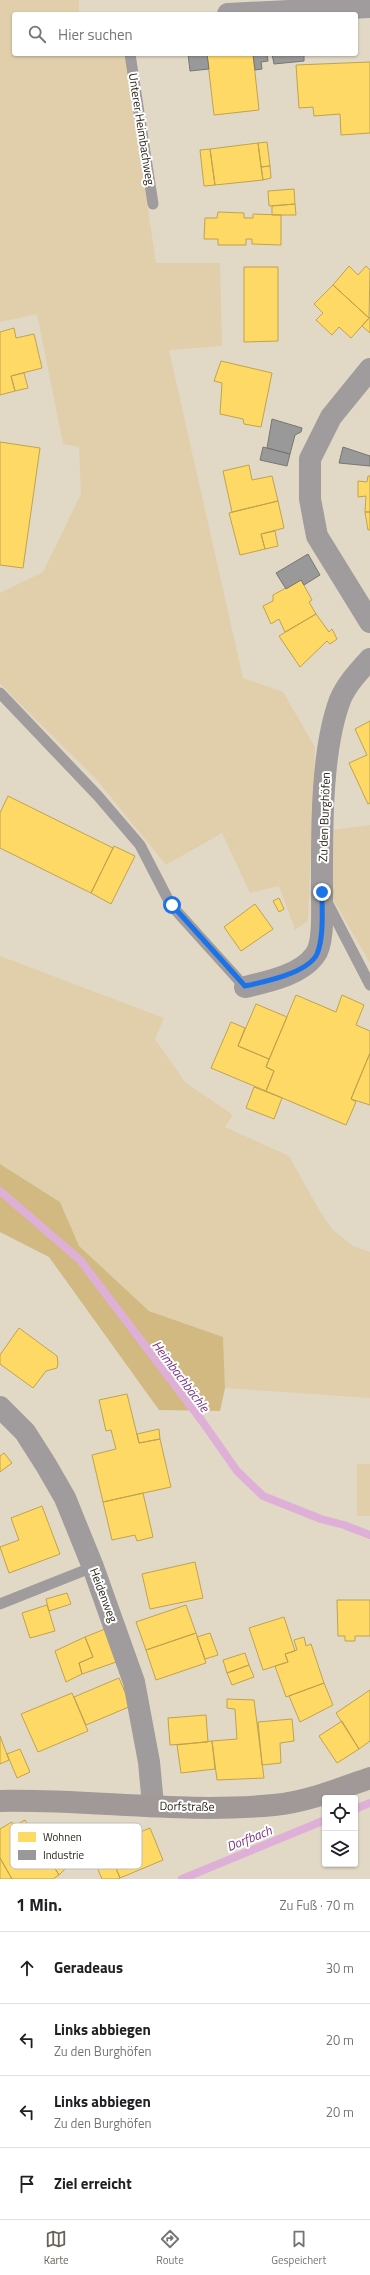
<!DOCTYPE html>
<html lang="de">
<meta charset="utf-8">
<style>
:root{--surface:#fff;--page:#f6f6f6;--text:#202124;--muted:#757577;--line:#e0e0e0;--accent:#6a6354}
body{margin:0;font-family:"Titillium Web",sans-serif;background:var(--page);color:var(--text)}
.controls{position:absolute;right:12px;bottom:12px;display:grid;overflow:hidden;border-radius:4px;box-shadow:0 1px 3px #0004}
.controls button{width:36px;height:36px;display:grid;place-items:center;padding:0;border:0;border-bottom:1px solid var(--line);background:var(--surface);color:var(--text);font:20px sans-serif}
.stop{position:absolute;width:12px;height:12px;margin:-9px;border:3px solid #1a73e8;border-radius:50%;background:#fff}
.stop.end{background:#1a73e8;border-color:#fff;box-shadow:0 1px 4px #0008}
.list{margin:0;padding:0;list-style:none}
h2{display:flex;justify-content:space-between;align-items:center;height:52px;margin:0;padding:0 16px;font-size:17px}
h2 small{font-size:13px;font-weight:400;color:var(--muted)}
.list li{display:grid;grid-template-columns:26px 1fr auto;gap:12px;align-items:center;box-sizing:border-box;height:72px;padding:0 16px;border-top:1px solid var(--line)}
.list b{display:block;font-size:15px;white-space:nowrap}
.list p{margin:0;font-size:13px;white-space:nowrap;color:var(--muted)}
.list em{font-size:13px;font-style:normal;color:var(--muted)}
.icon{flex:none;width:22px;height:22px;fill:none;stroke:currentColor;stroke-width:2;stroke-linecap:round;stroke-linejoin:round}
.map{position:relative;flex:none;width:370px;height:1879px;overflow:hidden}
.search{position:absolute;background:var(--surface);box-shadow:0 1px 3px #0004;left:12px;right:12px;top:12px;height:44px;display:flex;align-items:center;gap:10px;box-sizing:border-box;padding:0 14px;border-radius:4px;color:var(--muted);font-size:15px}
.sheet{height:340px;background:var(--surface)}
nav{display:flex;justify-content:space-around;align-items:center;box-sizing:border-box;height:56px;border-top:1px solid var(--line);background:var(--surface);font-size:11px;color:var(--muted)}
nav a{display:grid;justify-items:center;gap:2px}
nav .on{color:var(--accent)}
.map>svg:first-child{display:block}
.green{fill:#e0cfaa}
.forest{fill:#d1b981}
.homes{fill:#ffd966;stroke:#bfa34e}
.industry{fill:#999;stroke:#787672}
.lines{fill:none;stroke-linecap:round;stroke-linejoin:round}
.stream{stroke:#deb0d8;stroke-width:8}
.service{stroke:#a09b9c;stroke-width:11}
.minor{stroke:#a09b9c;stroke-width:22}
.secondary{stroke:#a09998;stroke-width:22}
.route{stroke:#1a73e8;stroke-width:5}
.labels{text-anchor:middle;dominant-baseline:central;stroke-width:4;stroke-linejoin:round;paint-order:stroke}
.street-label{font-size:12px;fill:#2a2417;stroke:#fff}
.water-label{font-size:13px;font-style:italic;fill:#7d3482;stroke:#fff}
.key{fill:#fff;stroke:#bfbdb9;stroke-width:1}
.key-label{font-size:11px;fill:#2a2417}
</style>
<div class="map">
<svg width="370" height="1879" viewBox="0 0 370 1879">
<rect width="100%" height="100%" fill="#e1d9c6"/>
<path class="green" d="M0 0H79V14H14V54H125L156 263H220L222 346 169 350 243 678 283 692 315 747 308 921 295 930 279 886 250 893 222 833 166 865 96 779 0 684V593L43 572 81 494 79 447 63 444 37 314 0 322Z
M370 825V963L330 894 331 830Z
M0 956 164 1018 155 1039 185 1082 233 1115 225 1127 289 1156 318 1208 332 1229 353 1246 370 1252V1398L225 1388 223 1337 149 1311 79 1246 60 1202 0 1164Z
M357 1464H370V1516H357Z"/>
<path class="forest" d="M0 1164 60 1202 79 1246 149 1311 223 1337 225 1388 220 1411 159 1410 49 1257 0 1232Z"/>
<path class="homes" d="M207 54H253L259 110 214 115Z
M370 62V133L341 135 340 114 314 116 313 107 299 108 296 65Z
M267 142 270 166 261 167 258 143Z
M258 143 263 180 215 185 210 149Z
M210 149 215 185 204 186 200 150Z
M270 166 271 178 263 180 261 167Z
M294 189 295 204 269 206 268 191Z
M295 204 296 215H272V206Z
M218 212 244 213V218H253V214L281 215V245L252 244V239H246V245H218V239H204L205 218H217Z
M349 266 358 275 366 266 370 270 369 318 333 285Z
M244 267H278V341L244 342Z
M333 285 369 318 351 338 339 327 332 335 316 320 323 313 314 304Z
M370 317V333L362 326Z
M14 328 16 338 34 334 42 368 11 376 15 391 0 395V332Z
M221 361 272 373 261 427 244 424 243 419 220 414 222 383 214 381Z
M24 373 28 388 15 391 11 376Z
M0 442 40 448 23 568 0 565Z
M249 465 252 480 272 476 278 501 232 512 223 471Z
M368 476H370V512H365L366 496 358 497V481L367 482Z
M278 501 284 528 261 534 265 549 240 555 229 513Z
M365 512H370V530H368Z
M275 531 278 546 265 549 261 534Z
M301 580 312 600 309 602 316 614 285 632 279 619 271 624 263 606 273 601V595Z
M316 614 329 632 332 629 337 639 330 644 327 641 300 667 279 636Z
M370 721V803L368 804 349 763 367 755 355 729Z
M8 796 113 848 91 893 0 848V813Z
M114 846 135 856 111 904 91 893Z
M279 898 284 909 279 912 273 901Z
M255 904 273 929 241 951 224 927Z
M296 995 336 1012 342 995 364 1005 356 1025 370 1031V1053L351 1099 356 1102 346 1125 266 1091 274 1071 266 1067Z
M256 1004 287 1017 269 1059 238 1046Z
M231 1022 245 1028 238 1046 269 1059 266 1067 274 1071 266 1091 211 1068Z
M370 1053V1105L351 1099Z
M254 1087 282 1098 274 1119 246 1108Z
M19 1328 57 1356 58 1363 57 1368 46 1371 33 1388 0 1364V1355Z
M127 1394 139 1443 160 1439 171 1487 103 1502 92 1455 116 1449 111 1430 106 1431 99 1400Z
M159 1429 160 1439 139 1443 137 1434Z
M4 1453 12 1463 0 1472V1456Z
M143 1493 153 1537 137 1541 135 1535 112 1540 103 1502Z
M42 1506 60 1554 9 1573 0 1547 19 1540 11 1518Z
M195 1562 203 1598 150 1609 142 1574Z
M67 1593 71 1604 49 1611 46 1599Z
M337 1600H370V1636H355V1641H345V1636H338Z
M47 1605 55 1631 30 1638 22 1613Z
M186 1605 196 1633 146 1650 136 1622Z
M284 1617 295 1651 285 1654 288 1662 263 1670 249 1628Z
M105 1629 119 1661 82 1674 79 1663 93 1657 85 1637Z
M196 1633 206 1663 156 1680 146 1650Z
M210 1633 218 1655 205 1659 197 1637Z
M85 1637 93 1657 79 1663 82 1674 66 1682 55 1651Z
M304 1637 306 1646 311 1644 324 1683 286 1697 275 1666 288 1662 285 1654 297 1650 294 1640Z
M245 1653 249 1665 227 1673 223 1660Z
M249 1665 254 1677 232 1685 227 1673Z
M119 1678 131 1706 86 1725 74 1697Z
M324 1683 333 1705 300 1722 289 1696Z
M370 1690V1741L359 1749 336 1713Z
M72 1693 88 1731 38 1752 21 1714Z
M227 1699 254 1700 264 1778 217 1780 212 1741 237 1739 235 1709 227 1708Z
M206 1715 208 1742 170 1745 168 1718Z
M292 1719 294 1741 280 1743 281 1763 262 1765 258 1722Z
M342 1721 359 1749 337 1763 319 1736Z
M0 1736 9 1760 0 1764Z
M212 1741 215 1769 181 1773 177 1745Z
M20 1749 30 1772 17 1778 7 1754Z
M25 1820 34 1835 26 1839 34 1852 42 1847 59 1875 53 1879H12L0 1858V1829L12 1822 14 1826Z
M150 1828 163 1860 120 1878 107 1846Z
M63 1837 76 1858 59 1875 42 1847Z
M107 1846 120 1878 118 1879H102L93 1858Z
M0 1858 12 1879H0Z"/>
<path class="industry" d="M188 54H207L209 69 190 71Z
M253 54H267L268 61 261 62 262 69 255 70Z
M272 54H304V61L274 64Z
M272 419 302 428 301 432 295 435 290 454 267 448Z
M263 447 290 454 287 466 260 460Z
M343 447 370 456V466L339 463Z
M308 554 320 575 304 585 301 580 286 589 276 573Z"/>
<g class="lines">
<path class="stream" d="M0 1191 80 1260 202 1421 237 1471 263 1496 321 1519 344 1525 370 1535
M355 1809 370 1803
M182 1879 325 1820"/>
<path class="service" d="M130 54 153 204
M0 693 98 796 140 845 171 905 245 987
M326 900 370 985
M0 1604 93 1567"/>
<path class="minor" d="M228 14 370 7
M370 369 331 417 310 459V499L317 536 370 622
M245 987C267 982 301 975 315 955 324 944 322 910 322 896 322 839 320 753 340 700 346 685 359 671 370 659
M0 1407 25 1432 46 1465 65 1498 93 1567 134 1682 149 1762 153 1805"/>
<path class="secondary" d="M0 1801C90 1799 183 1814 274 1805 306 1802 339 1789 370 1778"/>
</g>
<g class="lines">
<path class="route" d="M172 905 245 986C264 982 308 973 317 954 324 938 322 909 322 892"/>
</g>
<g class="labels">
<g class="street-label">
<text transform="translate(142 129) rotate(81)">Unterer Heimbachweg</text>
<text transform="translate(324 817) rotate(-88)">Zu den Burghöfen</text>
<text transform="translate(104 1595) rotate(69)">Heidenweg</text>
<text transform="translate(187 1806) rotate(1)">Dorfstraße</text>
</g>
<g class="water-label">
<text transform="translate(181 1376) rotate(53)">Heimbachbächle</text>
<text transform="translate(249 1838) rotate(-22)">Dorfbach</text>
</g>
</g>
<rect x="10" y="1823" width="132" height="46" rx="6" class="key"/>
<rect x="18" y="1832" width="18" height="10" fill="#ffd966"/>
<rect x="18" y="1850" width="18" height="10" fill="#999"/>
<g class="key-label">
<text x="43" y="1841">Wohnen</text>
<text x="43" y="1859">Industrie</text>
</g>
</svg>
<div class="controls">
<button><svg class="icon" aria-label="locate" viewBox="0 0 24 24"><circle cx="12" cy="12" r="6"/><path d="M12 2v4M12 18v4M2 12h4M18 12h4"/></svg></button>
<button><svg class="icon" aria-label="layers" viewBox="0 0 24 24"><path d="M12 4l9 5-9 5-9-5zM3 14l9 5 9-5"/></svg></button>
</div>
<div class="stop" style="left:172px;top:905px"></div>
<div class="stop end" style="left:322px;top:892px"></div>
<div class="search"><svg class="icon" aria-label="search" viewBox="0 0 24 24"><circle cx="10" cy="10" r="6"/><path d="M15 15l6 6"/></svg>Hier suchen</div>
</div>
<section class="sheet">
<h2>1 Min.<small>Zu Fuß · 70 m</small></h2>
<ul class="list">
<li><svg class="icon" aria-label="ahead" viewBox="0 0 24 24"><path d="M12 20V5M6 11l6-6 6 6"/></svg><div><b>Geradeaus</b></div><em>30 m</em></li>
<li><svg class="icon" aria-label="left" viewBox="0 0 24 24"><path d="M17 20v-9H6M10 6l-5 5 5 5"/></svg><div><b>Links abbiegen</b><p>Zu den Burghöfen</p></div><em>20 m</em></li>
<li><svg class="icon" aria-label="left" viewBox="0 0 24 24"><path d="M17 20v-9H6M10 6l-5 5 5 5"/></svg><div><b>Links abbiegen</b><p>Zu den Burghöfen</p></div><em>20 m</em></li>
<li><svg class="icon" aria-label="arrive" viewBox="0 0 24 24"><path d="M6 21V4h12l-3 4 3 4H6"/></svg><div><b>Ziel erreicht</b></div></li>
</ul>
</section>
<nav>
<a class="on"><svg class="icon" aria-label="map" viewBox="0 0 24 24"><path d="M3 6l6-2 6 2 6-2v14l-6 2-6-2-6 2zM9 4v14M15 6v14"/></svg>Karte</a>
<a><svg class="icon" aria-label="directions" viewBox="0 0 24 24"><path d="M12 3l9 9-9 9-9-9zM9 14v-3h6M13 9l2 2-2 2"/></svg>Route</a>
<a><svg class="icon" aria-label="saved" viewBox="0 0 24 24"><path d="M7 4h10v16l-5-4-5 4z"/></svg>Gespeichert</a>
</nav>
